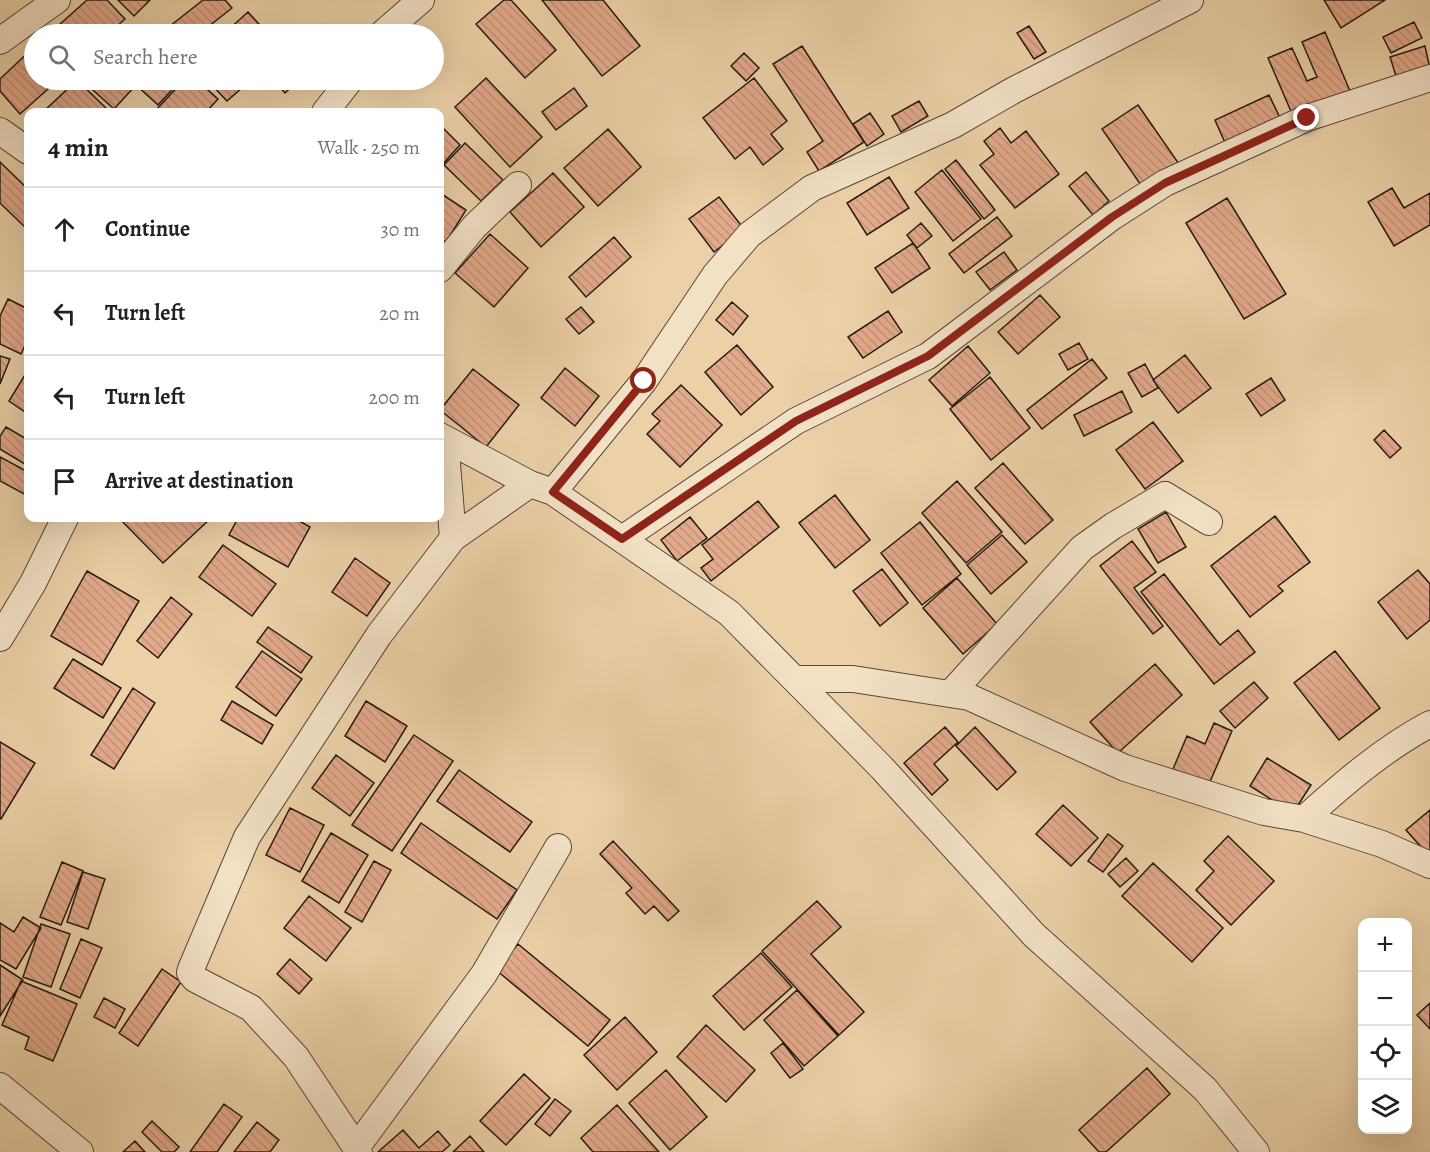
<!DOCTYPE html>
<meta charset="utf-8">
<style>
:root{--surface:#fff;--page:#f2f2f2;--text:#202124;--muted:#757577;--line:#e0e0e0}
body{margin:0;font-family:Alegreya,serif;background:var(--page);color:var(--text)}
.controls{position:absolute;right:18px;bottom:18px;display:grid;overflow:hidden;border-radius:12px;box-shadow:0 6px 24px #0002}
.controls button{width:54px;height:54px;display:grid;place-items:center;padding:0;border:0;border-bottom:2px solid var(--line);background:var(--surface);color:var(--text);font:30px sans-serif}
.stop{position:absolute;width:18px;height:18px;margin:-14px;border:4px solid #8f2418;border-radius:50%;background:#fff}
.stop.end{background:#8f2418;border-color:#fff;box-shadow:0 2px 6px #0008}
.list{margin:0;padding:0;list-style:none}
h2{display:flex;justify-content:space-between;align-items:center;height:78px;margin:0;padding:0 24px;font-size:26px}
h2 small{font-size:20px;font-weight:400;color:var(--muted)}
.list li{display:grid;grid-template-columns:39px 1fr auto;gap:18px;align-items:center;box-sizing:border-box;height:84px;padding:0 24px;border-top:2px solid var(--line)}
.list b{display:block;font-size:22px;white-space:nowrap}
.list em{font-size:20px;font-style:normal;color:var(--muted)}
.icon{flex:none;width:33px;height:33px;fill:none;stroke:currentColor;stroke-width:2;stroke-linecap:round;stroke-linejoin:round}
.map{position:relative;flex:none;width:1430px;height:1152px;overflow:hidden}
.search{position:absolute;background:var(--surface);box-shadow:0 6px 24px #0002;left:24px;top:24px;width:420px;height:66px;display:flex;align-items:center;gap:15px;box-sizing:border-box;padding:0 21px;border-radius:33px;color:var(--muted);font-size:22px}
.panel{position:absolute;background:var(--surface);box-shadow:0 6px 24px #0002;left:24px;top:108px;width:420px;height:414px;border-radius:12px}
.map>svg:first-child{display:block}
.building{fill:url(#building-back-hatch);stroke:#241b11;stroke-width:1.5}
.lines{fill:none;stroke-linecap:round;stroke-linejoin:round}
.street-casing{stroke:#564837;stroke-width:28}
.street{stroke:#f3e1c6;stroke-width:26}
.route{stroke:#8f2418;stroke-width:8}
</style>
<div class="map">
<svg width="1430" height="1152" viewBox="0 0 1430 1152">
<defs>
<pattern id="building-back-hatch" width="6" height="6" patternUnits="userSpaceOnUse" patternTransform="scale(1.5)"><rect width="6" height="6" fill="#e3a98b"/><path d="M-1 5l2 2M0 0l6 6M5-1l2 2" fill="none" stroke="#c39177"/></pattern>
</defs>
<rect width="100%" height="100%" fill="#ecd1a8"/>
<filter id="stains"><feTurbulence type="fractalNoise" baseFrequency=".00333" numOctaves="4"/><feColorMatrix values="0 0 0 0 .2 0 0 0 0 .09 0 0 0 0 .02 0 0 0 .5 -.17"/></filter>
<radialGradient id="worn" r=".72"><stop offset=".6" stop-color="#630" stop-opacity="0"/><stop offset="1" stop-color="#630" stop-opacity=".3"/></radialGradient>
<path class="building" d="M87 0H107L125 19 108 34H49Z
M118 0H150L134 16Z
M203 0H225L232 8 199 34H160Z
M504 0H511L556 50 525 78 476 24Z
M542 0H603L640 46 602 76Z
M1324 0H1385L1341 28Z
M248 12 268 34H232L228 30Z
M1414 22 1422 38 1391 53 1383 37Z
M134 25 145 34H125Z
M1029 26 1046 52 1034 59 1017 33Z
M1325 32 1350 91 1293 116 1268 58 1292 48 1307 81 1317 77 1302 42Z
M802 46 864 142 819 171 807 152 823 141 773 64Z
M1425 46 1430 69 1397 79 1390 57Z
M34 47V80H58L20 114 0 91V79Z
M744 53 759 68 746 81 731 66Z
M486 78 542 137 510 167 455 107Z
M754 78 787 121 771 134 783 149 763 165 750 147 735 159 703 118Z
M77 80 109 111 43 112Z
M85 80H181L158 105 136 85 114 109 83 81Z
M184 80H197L218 99 206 112H154Z
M207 80H251L227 101Z
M273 80H299L285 93Z
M574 88 587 106 556 130 542 112Z
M1269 95 1282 122 1227 147 1215 120Z
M919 101 928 116 901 132 892 116Z
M1138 105 1179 164 1143 188 1102 129Z
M870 113 884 134 867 146 853 124Z
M440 125 460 145 440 167Z
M1000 128 1011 143 1026 131 1059 174 1015 208 980 165 994 154 984 141Z
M608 129 641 167 598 206 564 168Z
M465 143 503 180 481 201 444 165Z
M956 160 995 210 984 219 945 169Z
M0 162 28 189V230L0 203Z
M942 170 981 219 953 241 915 192Z
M1086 172 1109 201 1093 215 1069 186Z
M553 173 584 207 541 247 510 212Z
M889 177 909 208 867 235 847 203Z
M1392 188 1404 208 1430 193V225L1394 246 1368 202Z
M440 193 466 210 446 242 440 238Z
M719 197 744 229 714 252 689 219Z
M1227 198 1286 294 1244 319 1186 223Z
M997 217 1012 236 964 273 949 254Z
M921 223 932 236 917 248 907 235Z
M490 234 528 268 494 307 455 273Z
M614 237 631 257 586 297 569 277Z
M913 243 930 268 892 293 875 268Z
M1004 252 1017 270 990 290 976 272Z
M1040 295 1060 317 1018 354 998 332Z
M8 299 28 309V339L21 354 0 344V316Z
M732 302 748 316 733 335 716 320Z
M581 307 594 322 579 334 566 319Z
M888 311 902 332 863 358 848 337Z
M1079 343 1088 359 1068 370 1059 354Z
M737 345 773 387 741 415 705 372Z
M968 346 990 373 952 406 929 380Z
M1185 355 1211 388 1178 413 1153 380Z
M0 356 10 359 0 384Z
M1092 359 1107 378 1042 429 1027 410Z
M1145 364 1158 388 1142 397 1128 373Z
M565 368 599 396 575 426 541 398Z
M473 369 519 405 486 447 440 410Z
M28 370V414L9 401Z
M990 377 1030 428 991 460 950 409Z
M1271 378 1285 400 1261 416 1246 394Z
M681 385 722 425 680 467 647 434 660 421 652 414Z
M1122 391 1132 412 1084 436 1074 415Z
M1153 422 1183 461 1145 489 1116 450Z
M6 427 28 440V466L0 449V436Z
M1384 430 1401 448 1390 458 1374 440Z
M0 457 28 472V496L0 481Z
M1003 463 1053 520 1025 544 975 488Z
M957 481 1002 532 966 563 922 513Z
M835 495 870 540 835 568 799 523Z
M758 501 779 527 711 581 701 568 713 559 702 545Z
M1166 512 1186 547 1158 563 1138 529Z
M1275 516 1310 562 1278 586 1283 591 1250 617 1211 566Z
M690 517 707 538 677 561 661 540Z
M119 518H211L163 563Z
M238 518H294L310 527 288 567 229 535Z
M920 522 961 574 922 605 881 553Z
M1002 535 1027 562 991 594 967 565Z
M1132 541 1156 572 1134 588 1163 626 1153 634 1100 566Z
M223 545 276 584 252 616 199 577Z
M355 558 390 583 367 616 332 592Z
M882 569 908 603 880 626 853 591Z
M1418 570 1430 584V620L1407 639 1378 602Z
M87 571 139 601 102 665 51 636Z
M1164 574 1220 645 1238 630 1255 652 1214 684 1141 592Z
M957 578 997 624 963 654 923 608Z
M171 597 192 614 158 658 137 641Z
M268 627 312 657 301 673 257 642Z
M262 651 302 679 276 716 236 687Z
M1335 651 1380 708 1339 740 1294 683Z
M73 659 121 688 103 718 54 688Z
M1155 664 1182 695 1118 753 1090 722Z
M1254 682 1268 698 1235 728 1220 711Z
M133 688 155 703 114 769 91 755Z
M232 701 273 725 262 744 221 720Z
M366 701 407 726 385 762 345 736Z
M1214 723 1232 731 1209 784 1173 769 1187 736 1205 744Z
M945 727 958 742 934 764 948 780 932 795 904 763Z
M975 727 1016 772 997 790 956 746Z
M414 735 453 761 392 851 352 825Z
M0 742 35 763 1 819 0 818Z
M336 755 374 783 350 816 312 788Z
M1267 758 1311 785 1293 813 1250 786Z
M459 770 532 822 510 852 437 801Z
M1063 805 1098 838 1071 866 1036 834Z
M290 808 324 825 300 872 266 855Z
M1430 810V855L1429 856 1406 830Z
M421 823 517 890 497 919 401 853Z
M331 833 368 855 339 903 302 881Z
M1108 834 1123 846 1103 872 1088 861Z
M1228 836 1274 881 1231 925 1196 890 1214 871 1204 861Z
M613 841 679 911 668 921 654 906 645 914 626 893 632 888 600 854Z
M1126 858 1138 871 1120 887 1108 874Z
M374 861 391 870 362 922 345 912Z
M62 862 83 871 61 925 40 917Z
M1153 863 1223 928 1192 962 1122 896Z
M83 872 105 879 88 929 67 922Z
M309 896 351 928 326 961 284 928Z
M817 901 841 927 811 954 864 1012 839 1035 762 951Z
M23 917 41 928 16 969 0 960V923L14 932Z
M41 924 70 934 51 987 23 977Z
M81 939 102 948 80 998 60 989Z
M518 944 610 1020 588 1046 496 970Z
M761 953 792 987 744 1030 713 996Z
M290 959 312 979 299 994 277 974Z
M0 965 23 980 0 1016Z
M162 969 181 982 138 1046 119 1033Z
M21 981 77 1004 53 1061 25 1049 29 1037 2 1025Z
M797 990 838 1036 804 1066 764 1020Z
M104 998 125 1009 115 1028 94 1017Z
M1430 1003V1029L1417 1015Z
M625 1017 657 1052 617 1090 584 1055Z
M706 1025 755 1070 726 1102 677 1057Z
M783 1043 803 1069 790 1078 771 1053Z
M1147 1068 1170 1094 1106 1152H1099L1079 1130Z
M666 1070 707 1117 670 1150 629 1103Z
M524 1074 550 1098 506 1145 480 1121Z
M555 1099 571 1111 550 1136 535 1124Z
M224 1104 242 1117 217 1152H190Z
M617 1105 659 1152H593L581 1138Z
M152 1121 179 1147 174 1152H162L142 1132Z
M257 1122 279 1140 270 1152H234Z
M403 1130 419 1148 438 1131 450 1145 442 1152H378Z
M470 1136 484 1152H453Z
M135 1141 145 1152H123Z"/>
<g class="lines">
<g class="street-casing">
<path id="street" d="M382 34 421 0
M0 41 57 0
M325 112 350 80
M0 131 28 151
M440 269 474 227 518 185
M440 436 530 484 553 492 644 381 715 275 749 235 812 188 953 125 1014 90 1190 0
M445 439 453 538
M553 492 729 613 882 768 1034 935 1205 1089 1256 1152
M622 539 796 421 928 356 1112 217 1165 183 1307 118 1430 78
M0 638 33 583 65 518
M797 679H853L969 697 1125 768 1264 812 1304 819 1382 844 1430 865
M952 692 1082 548 1113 526 1165 495 1209 522
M1304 819C1343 784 1383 749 1430 724
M0 1086 80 1152
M356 1148 484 974 558 847
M359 1152 296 1057 251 1008 195 979 190 973 191 969 247 837 379 635 453 538 530 484"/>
</g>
<use href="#street" class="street"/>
</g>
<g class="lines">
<path class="route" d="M644 381 553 492 622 539 796 421 928 356 1112 217 1165 183 1307 118"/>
</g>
<rect width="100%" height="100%" filter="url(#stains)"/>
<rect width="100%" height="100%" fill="url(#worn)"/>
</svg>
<div class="controls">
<button>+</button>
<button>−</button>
<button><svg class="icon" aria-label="locate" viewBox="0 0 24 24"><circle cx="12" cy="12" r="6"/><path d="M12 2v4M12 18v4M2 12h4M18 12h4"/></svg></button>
<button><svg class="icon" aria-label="layers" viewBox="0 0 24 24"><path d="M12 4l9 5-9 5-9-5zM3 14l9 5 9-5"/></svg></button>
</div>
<div class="stop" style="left:644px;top:381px"></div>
<div class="stop end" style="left:1307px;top:118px"></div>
<div class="search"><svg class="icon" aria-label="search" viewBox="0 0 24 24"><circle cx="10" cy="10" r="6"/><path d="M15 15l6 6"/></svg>Search here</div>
<section class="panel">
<h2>4 min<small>Walk · 250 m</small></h2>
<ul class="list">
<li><svg class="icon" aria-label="ahead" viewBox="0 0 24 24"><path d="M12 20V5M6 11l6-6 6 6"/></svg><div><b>Continue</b></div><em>30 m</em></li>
<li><svg class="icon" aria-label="left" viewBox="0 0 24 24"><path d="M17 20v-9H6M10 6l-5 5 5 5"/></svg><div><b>Turn left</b></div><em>20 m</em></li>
<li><svg class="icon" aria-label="left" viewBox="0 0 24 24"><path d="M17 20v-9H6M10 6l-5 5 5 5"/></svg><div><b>Turn left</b></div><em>200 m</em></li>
<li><svg class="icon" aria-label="arrive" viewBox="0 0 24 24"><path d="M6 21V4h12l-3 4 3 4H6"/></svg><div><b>Arrive at destination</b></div></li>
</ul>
</section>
</div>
